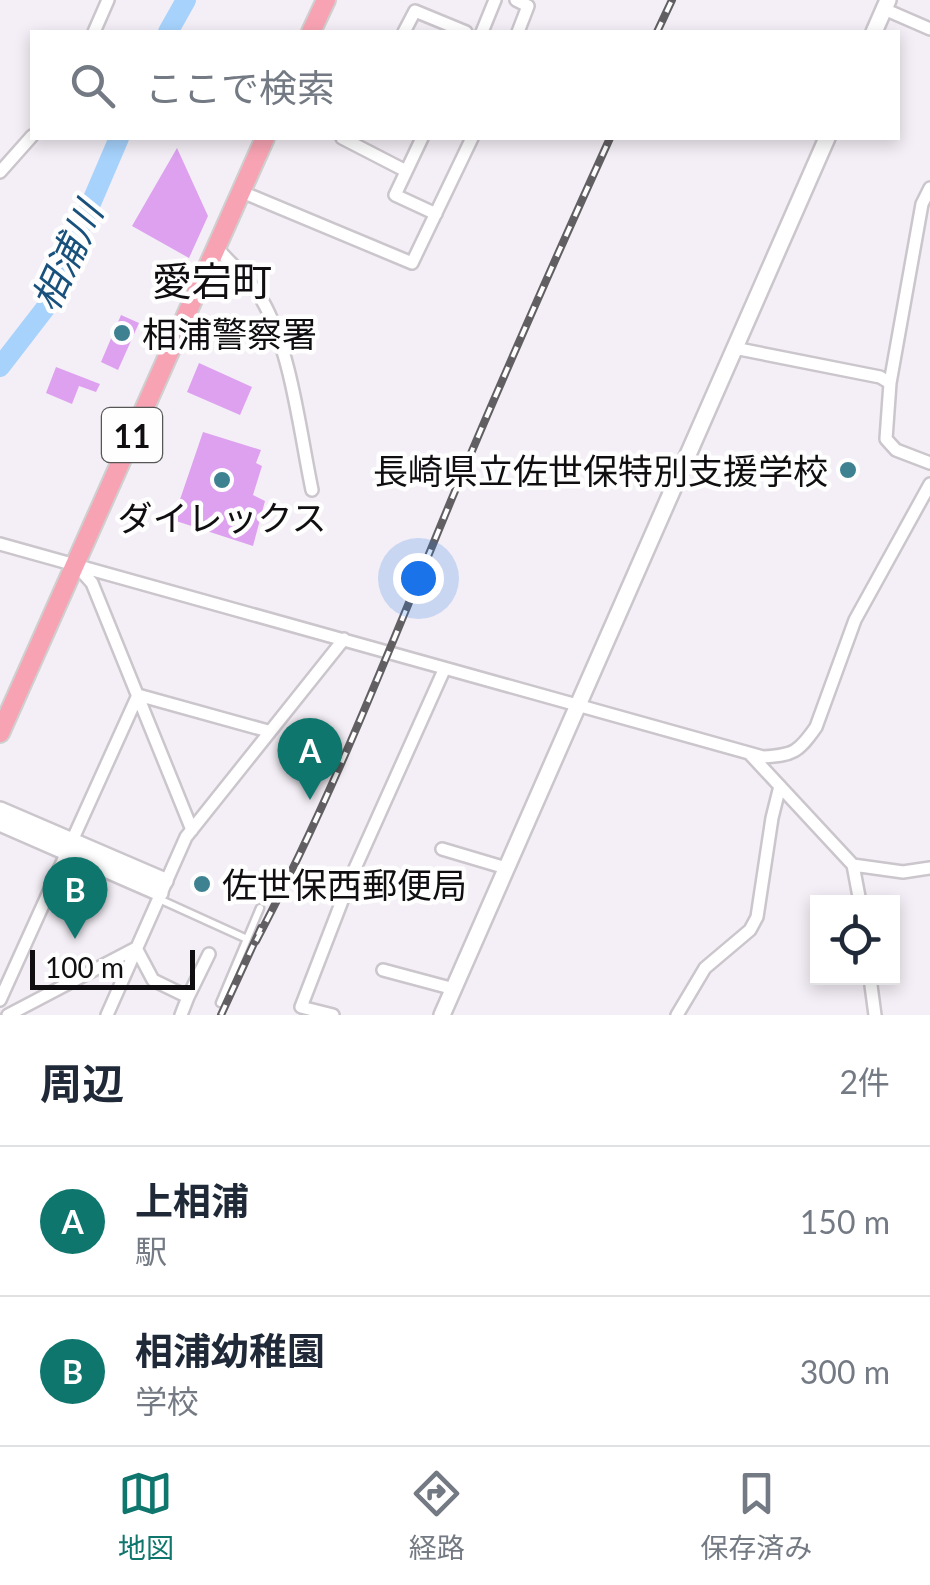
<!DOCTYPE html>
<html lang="ja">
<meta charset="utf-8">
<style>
:root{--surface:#fff;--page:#f2f2f3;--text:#1f2937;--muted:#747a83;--line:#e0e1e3;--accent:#0f766e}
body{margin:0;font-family:Lato,"Noto Sans JP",sans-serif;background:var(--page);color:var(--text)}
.controls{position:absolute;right:30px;bottom:30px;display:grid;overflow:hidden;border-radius:0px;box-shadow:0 5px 15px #0003}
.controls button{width:90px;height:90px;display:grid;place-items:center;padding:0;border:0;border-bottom:2px solid var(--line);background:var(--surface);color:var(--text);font:50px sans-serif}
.scale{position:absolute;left:30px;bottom:25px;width:165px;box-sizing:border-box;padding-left:10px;border:5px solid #100e10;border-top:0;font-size:28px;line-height:35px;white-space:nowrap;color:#100e10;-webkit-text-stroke:8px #fefefe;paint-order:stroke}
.you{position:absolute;left:418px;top:578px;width:35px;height:35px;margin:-25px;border:8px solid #fff;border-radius:50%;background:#1a73e8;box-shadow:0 0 0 15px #1a73e833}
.badge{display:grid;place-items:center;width:65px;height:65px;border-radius:50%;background:var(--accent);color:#fff;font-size:32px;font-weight:700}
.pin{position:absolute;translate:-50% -82px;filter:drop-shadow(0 2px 5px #0008)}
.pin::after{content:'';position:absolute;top:52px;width:35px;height:30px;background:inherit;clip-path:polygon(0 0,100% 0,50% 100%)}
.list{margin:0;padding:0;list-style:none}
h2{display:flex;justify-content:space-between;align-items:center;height:130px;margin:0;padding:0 40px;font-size:42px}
h2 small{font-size:32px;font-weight:400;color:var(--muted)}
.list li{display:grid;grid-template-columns:65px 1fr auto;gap:30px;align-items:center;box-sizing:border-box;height:150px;padding:0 40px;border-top:2px solid var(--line)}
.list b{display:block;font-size:38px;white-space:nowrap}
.list p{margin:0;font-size:32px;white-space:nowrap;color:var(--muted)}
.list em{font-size:32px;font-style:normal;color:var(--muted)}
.icon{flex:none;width:55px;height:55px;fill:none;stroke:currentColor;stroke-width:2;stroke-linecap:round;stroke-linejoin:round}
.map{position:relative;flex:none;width:930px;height:1015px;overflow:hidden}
.search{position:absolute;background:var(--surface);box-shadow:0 5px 15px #0003;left:30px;right:30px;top:30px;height:110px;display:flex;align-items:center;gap:25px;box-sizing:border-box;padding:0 35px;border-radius:0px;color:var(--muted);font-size:38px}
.sheet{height:430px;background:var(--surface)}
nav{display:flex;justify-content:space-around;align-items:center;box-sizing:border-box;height:140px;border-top:2px solid var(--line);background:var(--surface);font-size:28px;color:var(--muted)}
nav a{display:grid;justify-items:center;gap:5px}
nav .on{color:var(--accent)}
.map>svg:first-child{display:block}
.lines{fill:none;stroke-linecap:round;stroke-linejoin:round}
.river{stroke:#a6d2fc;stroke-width:20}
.building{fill:#dda1ef}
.lane-casing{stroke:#cbc5cc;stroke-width:11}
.street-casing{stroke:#cbc5cc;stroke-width:16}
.secondary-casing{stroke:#cbc5cc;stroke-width:20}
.primary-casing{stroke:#cfcfcf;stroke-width:22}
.lane{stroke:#fff;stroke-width:6}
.street{stroke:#fff;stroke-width:11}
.secondary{stroke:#fff;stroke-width:15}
.primary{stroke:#f8a3b3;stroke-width:18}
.rail-casing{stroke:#625f62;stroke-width:8}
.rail{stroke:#fefefe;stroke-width:4;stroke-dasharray:11;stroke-linecap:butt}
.poi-dot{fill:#3e8291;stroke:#fefefe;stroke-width:4}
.labels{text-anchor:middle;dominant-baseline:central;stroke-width:9;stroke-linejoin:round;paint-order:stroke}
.shield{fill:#fefefe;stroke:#575657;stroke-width:2.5}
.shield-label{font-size:32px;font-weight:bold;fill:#100e10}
.poi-label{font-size:35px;fill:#100e10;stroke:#fefefe;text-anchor:start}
.water-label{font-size:38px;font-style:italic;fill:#19517d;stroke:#fefefe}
.quarter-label{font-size:40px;fill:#100e10;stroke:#fefefe}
</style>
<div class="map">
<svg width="930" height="1015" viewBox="0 0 930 1015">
<rect width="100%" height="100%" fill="#f4eff6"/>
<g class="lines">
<path class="river" d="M168 32 186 0
M0 367 47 306 119 138"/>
</g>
<path class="building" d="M177 148 208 216 189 258 132 226Z
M121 315 139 323 118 370 101 362Z
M199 363 252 387 240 415 187 392Z
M56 367 100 384 96 392 79 386 72 404 46 393Z
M203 432 261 450 256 463 262 466 253 495 265 501 253 546 173 520Z"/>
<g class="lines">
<g class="lane-casing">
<path id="lane" d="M159 899 247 939
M220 1003 260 908"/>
</g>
<g class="street-casing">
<path id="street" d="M516 0 528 6 518 32
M884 9 930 29
M94 32 108 0
M404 32 415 11 466 32
M482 32 495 0
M342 138 406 171
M422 138 395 195 436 214
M0 172 32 136
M930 188 922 204 890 383 886 439 896 450 930 463
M242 192 412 263 472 138
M216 247C231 264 251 281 262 300 291 350 300 433 312 490
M734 348 880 377 890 383
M0 544 763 757C793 755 798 753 816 727L855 620 930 484
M76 565 92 583 192 830
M138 695 268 731
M749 753 853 865 860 902
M442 849 506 868
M853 865 903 872 930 868
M136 948 153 980 188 997 209 954
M383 970 454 989
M870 978 875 1015
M0 1000 138 695
M8 1015 136 948
M107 1015 186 837 344 639
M181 1015 188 997
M333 1015 301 1007 352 875 444 670
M677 1015 705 968 750 930 757 917 772 818 780 786"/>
</g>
<g class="secondary-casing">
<path id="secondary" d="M874 32 888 0
M0 810 165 881
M0 823 160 893
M442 1015 827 138"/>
</g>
<g class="primary-casing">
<path id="primary" d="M311 32 326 0
M0 733 265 138"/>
</g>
<use href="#lane" class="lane"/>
<use href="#street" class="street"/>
<use href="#secondary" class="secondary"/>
<use href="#primary" class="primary"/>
<g class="rail-casing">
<path id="rail" d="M657 32 672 0
M256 941C333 796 392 642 455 491 505 372 557 255 610 138
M221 1015 261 928"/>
</g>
<use href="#rail" class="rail"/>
</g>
<g class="poi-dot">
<circle cx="122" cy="333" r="10"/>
<circle cx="848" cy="470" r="10"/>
<circle cx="222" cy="480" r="10"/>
<circle cx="202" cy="884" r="10"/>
</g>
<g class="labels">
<rect class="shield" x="102" y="408" width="60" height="54" rx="8"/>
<g class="shield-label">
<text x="132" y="435">11</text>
</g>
<g class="poi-label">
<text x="142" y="333">相浦警察署</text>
<text x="828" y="470" text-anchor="end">長崎県立佐世保特別支援学校</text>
<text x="222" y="517" text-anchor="middle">ダイレックス</text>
<text x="222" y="884">佐世保西郵便局</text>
</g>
<g class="water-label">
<text transform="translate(66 256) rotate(-65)">相浦川</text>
</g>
<g class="quarter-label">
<text x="212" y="281">愛宕町</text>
</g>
</g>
</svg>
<div class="controls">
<button><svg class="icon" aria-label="locate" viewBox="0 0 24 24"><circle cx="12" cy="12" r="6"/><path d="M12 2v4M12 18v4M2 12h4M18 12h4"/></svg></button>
</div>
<div class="scale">100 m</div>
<div class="you"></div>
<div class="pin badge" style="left:310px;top:800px">A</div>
<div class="pin badge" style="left:75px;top:939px">B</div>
<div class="search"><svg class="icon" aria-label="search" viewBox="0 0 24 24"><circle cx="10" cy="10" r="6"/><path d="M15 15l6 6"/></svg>ここで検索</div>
</div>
<section class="sheet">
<h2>周辺<small>2件</small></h2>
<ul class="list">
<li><span class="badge">A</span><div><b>上相浦</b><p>駅</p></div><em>150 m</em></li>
<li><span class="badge">B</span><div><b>相浦幼稚園</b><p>学校</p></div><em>300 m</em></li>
</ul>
</section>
<nav>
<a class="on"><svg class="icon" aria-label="map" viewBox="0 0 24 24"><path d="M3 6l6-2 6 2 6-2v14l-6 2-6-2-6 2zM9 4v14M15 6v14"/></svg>地図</a>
<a><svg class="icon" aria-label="directions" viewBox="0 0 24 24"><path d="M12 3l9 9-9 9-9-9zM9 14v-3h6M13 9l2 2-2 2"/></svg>経路</a>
<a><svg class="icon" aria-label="saved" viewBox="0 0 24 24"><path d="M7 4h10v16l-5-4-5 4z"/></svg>保存済み</a>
</nav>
